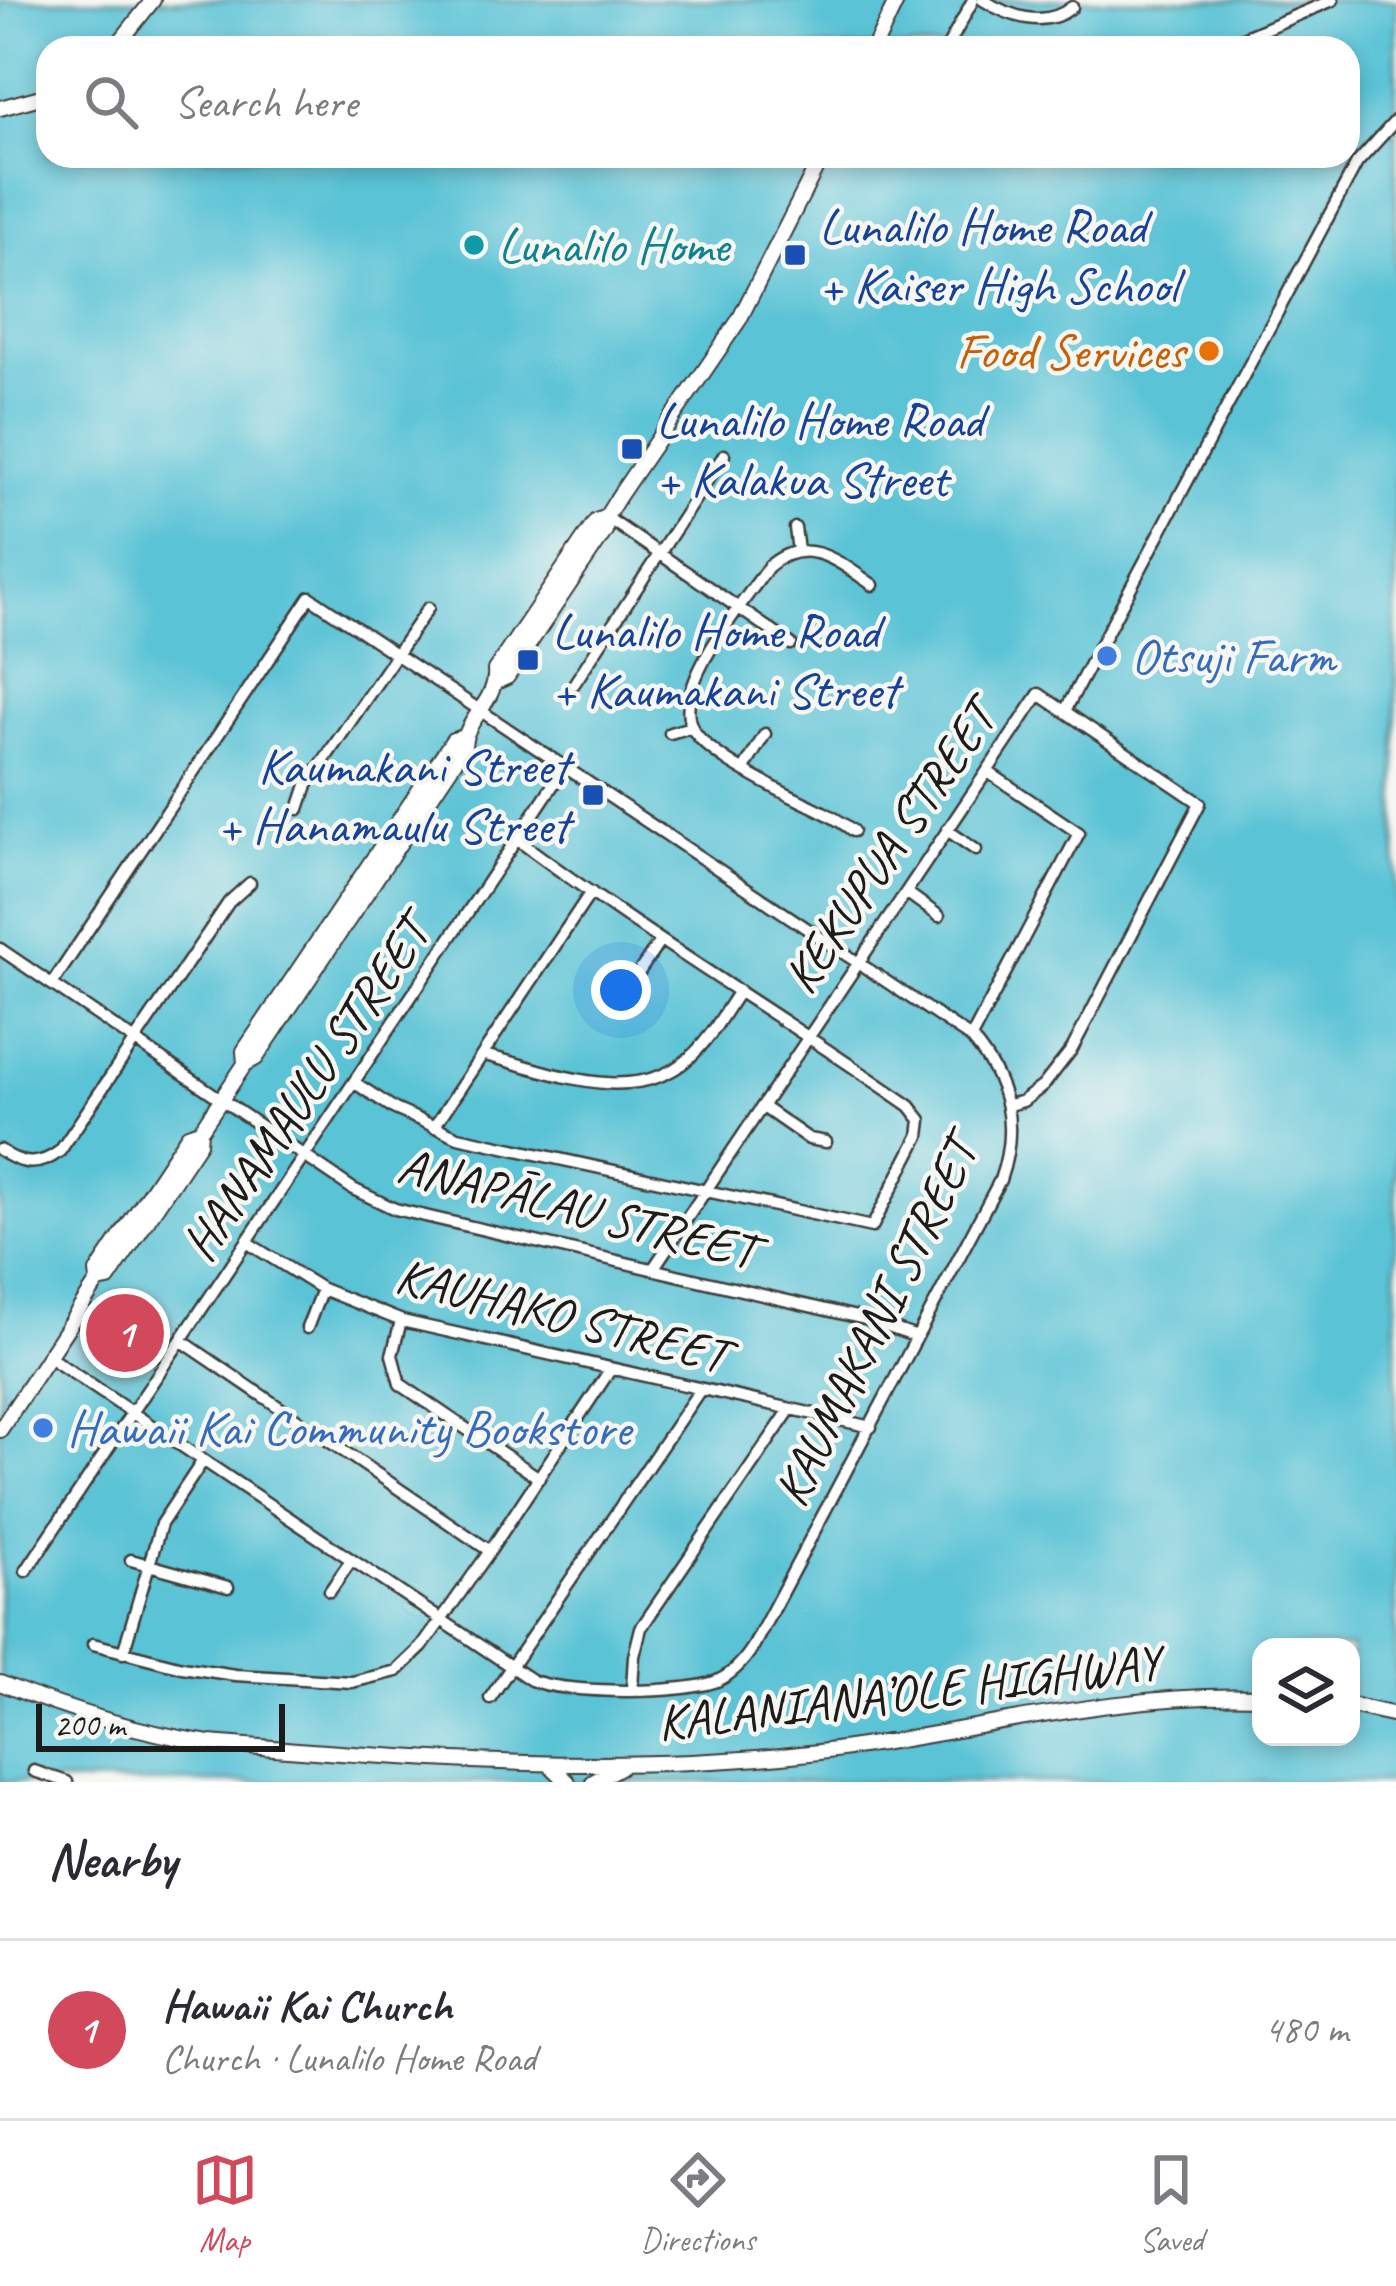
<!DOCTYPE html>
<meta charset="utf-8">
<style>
:root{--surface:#fff;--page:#f2f2f3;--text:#2b2b33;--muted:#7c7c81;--line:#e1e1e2;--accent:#d1495b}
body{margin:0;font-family:Caveat,sans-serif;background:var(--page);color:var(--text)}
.controls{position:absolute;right:36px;bottom:36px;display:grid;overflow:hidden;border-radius:24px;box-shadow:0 6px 18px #0003}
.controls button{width:108px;height:108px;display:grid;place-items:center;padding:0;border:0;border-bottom:3px solid var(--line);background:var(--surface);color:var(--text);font:60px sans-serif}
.scale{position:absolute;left:36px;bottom:30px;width:249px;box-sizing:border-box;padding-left:12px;border:6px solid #1c1c1c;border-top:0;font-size:33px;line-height:42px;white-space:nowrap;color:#1c1c1c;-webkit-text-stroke:9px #f6f6f2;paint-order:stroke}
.you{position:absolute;left:621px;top:990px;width:42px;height:42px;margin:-30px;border:9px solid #fff;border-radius:50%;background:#1a73e8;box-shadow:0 0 0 18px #1a73e833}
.badge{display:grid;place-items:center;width:78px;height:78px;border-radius:50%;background:var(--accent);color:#fff;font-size:39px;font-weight:700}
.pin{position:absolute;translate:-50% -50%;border:6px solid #fff;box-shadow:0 3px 12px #0006}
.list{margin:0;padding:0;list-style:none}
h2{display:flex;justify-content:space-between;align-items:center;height:156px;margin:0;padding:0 48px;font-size:51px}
h2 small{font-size:39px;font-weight:400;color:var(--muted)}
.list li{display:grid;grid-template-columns:78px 1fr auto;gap:36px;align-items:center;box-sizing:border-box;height:180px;padding:0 48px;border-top:3px solid var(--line)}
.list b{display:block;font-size:45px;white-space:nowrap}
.list p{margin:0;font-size:39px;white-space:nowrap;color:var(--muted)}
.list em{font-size:39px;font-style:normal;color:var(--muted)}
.icon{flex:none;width:66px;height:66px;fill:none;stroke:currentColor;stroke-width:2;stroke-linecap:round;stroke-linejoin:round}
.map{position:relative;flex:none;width:1396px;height:1782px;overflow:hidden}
.search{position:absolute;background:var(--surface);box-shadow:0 6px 18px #0003;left:36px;right:36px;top:36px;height:132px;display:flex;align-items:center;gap:30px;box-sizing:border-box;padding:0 42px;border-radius:36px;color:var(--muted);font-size:45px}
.sheet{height:336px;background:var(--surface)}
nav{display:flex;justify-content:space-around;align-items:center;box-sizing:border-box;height:168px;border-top:3px solid var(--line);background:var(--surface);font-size:33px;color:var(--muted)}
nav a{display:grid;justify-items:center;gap:6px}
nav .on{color:var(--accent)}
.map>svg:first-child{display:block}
.water{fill:#5ac3d6;stroke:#3b7079;stroke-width:3;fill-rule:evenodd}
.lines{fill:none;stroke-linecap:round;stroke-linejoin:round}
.minor-casing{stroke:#3d3b38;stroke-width:15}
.major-casing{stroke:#3d3b38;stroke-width:18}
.minor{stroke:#fff;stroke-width:10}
.major{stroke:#fff;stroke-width:14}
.culture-dot{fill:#0f9aa8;stroke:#f6f6f2;stroke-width:4.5}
.transit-dot{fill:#1a4fb4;stroke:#f6f6f2;stroke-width:4.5}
.food-dot{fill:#e8710a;stroke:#f6f6f2;stroke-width:4.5}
.shop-dot{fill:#3f7fe0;stroke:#f6f6f2;stroke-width:4.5}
.labels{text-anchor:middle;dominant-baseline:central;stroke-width:9;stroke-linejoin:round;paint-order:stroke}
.transit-label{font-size:51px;fill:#164399;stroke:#f6f6f2;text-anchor:start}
.culture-label{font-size:51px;fill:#0d838f;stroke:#f6f6f2;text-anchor:start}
.food-label{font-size:51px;fill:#c56008;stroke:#f6f6f2;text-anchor:end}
.shop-label{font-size:51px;fill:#366cbe;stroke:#f6f6f2;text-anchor:start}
.street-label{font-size:51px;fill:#1c1c1c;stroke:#f6f6f2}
</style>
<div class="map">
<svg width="1396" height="1782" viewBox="0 0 1396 1782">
<rect width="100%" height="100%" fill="#f6f6f2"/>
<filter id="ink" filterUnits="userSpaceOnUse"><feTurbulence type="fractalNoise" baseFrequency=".00833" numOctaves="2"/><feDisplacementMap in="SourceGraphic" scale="24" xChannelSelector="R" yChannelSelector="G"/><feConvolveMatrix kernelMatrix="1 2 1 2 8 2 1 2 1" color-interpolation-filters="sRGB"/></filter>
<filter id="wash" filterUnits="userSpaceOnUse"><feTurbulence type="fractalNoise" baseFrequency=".004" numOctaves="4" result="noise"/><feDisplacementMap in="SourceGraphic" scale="48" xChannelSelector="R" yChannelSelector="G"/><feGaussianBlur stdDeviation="2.7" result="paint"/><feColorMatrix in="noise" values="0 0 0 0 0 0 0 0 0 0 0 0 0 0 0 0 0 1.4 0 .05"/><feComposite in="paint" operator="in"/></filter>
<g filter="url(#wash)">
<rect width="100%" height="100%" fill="#f5e8d8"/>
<path class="water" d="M0 0H1396V1782H0ZM48 48H1348V156H48ZM1261 1647H1351V1737H1261Z"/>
</g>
<g filter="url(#ink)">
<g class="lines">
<g class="minor-casing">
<path id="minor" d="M983 0C1010 17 1045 29 1072 7
M947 48 973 0
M1219 48 1333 0
M606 517 791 644
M795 528 798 551
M574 684 724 455
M1066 709 1357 163 1396 120
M670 733 691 727
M744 769 765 734
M299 809 307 785 428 608
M947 830 976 850
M853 831C828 811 798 801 771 786 747 773 709 753 694 731 667 690 744 603 768 567 806 533 839 562 873 585
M906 892 939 916
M0 949 353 1189 395 1209 865 1319 917 1337
M616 998 627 990 660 941
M971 1038 1079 833 988 772
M484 1055C548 1070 633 1109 689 1058 710 1040 724 1013 739 991
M355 1083 395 1109 458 1137 872 1227 919 1136 921 1120 910 1106C781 1016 645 935 518 840
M763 1107 809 1139 826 1142
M434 1127 591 892
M0 1150C21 1165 38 1168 60 1151L229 902 250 883
M248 1243 322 1289 402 1321 871 1427
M653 1269 1039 694 1200 803 1072 1049 1043 1086 1023 1101 1009 1105
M401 1321 392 1355 400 1384 539 1478
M307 1328 322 1289
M182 1341 490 1551
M49 1357 531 1680C564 1694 687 1695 719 1680 734 1673 744 1661 753 1647L1000 1180C1019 1126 1008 1081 971 1038L310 597 52 984
M131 1560 228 1587
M26 1571 565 767
M330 1591 350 1562
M93 1644 182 1667 235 1675 352 1682 397 1671 422 1647 490 1551 610 1370
M123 1653 161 1524 202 1462
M632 1689 634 1656 641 1628 789 1411
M490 1698 700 1390
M34 1771 67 1782"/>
</g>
<g class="major-casing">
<path id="major" d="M115 48 153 0
M874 48 897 0
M0 108 48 95
M496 682 507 677 605 531 606 517 619 496 739 320 822 156
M245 1064 244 1051 453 740 464 737
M98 1281 108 1279 199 1143 200 1131 245 1064 256 1058 464 747C464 719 498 701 495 670L596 521 606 517
M0 1430 98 1281 97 1272 188 1135 200 1131
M0 1683C69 1711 136 1732 209 1743 411 1759 618 1776 819 1752 965 1734 1113 1691 1261 1697
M1351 1705 1396 1715
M549 1764 568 1782
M593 1782 620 1767"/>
</g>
<use href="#minor" class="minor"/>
<use href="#major" class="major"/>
</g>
</g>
<circle class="culture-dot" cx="474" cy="245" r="12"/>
<g class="transit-dot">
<rect x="783" y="243" width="24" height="24" rx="6"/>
<rect x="620" y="437" width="24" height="24" rx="6"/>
<rect x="516" y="648" width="24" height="24" rx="6"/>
<rect x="581" y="783" width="24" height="24" rx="6"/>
</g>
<circle class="food-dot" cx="1209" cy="351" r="12"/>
<g class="shop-dot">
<circle cx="1107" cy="656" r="12"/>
<circle cx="43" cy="1428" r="12"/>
</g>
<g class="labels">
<g class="transit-label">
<text x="819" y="226">Lunalilo Home Road<tspan x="819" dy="59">+ Kaiser High School</tspan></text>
<text x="656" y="420">Lunalilo Home Road<tspan x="656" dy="59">+ Kalakua Street</tspan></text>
<text x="552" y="631">Lunalilo Home Road<tspan x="552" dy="59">+ Kaumakani Street</tspan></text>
<text x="569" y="766" text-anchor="end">Kaumakani Street<tspan x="569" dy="59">+ Hanamaulu Street</tspan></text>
</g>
<g class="culture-label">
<text x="498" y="245">Lunalilo Home</text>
</g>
<g class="food-label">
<text x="1185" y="351">Food Services</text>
</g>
<g class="shop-label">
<text x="1131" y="656">Otsuji Farm</text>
<text x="67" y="1428">Hawaii Kai Community Bookstore</text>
</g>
<g class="street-label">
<text transform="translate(889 847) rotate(-56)">KEKUPUA STREET</text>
<text transform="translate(305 1089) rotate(-56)">HANAMAULU STREET</text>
<text transform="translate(577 1208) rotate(14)">ANAPĀLAU STREET</text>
<text transform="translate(562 1315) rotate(14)">KAUHAKO STREET</text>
<text transform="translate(875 1322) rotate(-64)">KAUMAKANI STREET</text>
<text transform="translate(909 1692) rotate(-7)">KALANIANA’OLE HIGHWAY</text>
</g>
</g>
</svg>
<div class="controls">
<button><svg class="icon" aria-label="layers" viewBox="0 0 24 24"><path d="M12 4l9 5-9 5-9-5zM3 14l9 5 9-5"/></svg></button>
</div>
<div class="scale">200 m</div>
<div class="you"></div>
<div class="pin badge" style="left:125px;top:1333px">1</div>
<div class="search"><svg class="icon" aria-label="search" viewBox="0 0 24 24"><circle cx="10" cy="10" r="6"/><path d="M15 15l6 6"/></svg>Search here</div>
</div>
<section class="sheet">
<h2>Nearby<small></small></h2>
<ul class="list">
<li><span class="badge">1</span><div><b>Hawaii Kai Church</b><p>Church · Lunalilo Home Road</p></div><em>480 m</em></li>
</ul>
</section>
<nav>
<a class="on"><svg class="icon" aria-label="map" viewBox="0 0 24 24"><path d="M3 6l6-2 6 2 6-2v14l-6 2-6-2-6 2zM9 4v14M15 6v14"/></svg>Map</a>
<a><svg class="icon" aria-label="directions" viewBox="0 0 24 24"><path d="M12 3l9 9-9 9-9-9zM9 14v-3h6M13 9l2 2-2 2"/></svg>Directions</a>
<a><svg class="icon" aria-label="saved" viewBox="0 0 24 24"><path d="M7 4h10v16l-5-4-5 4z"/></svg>Saved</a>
</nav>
